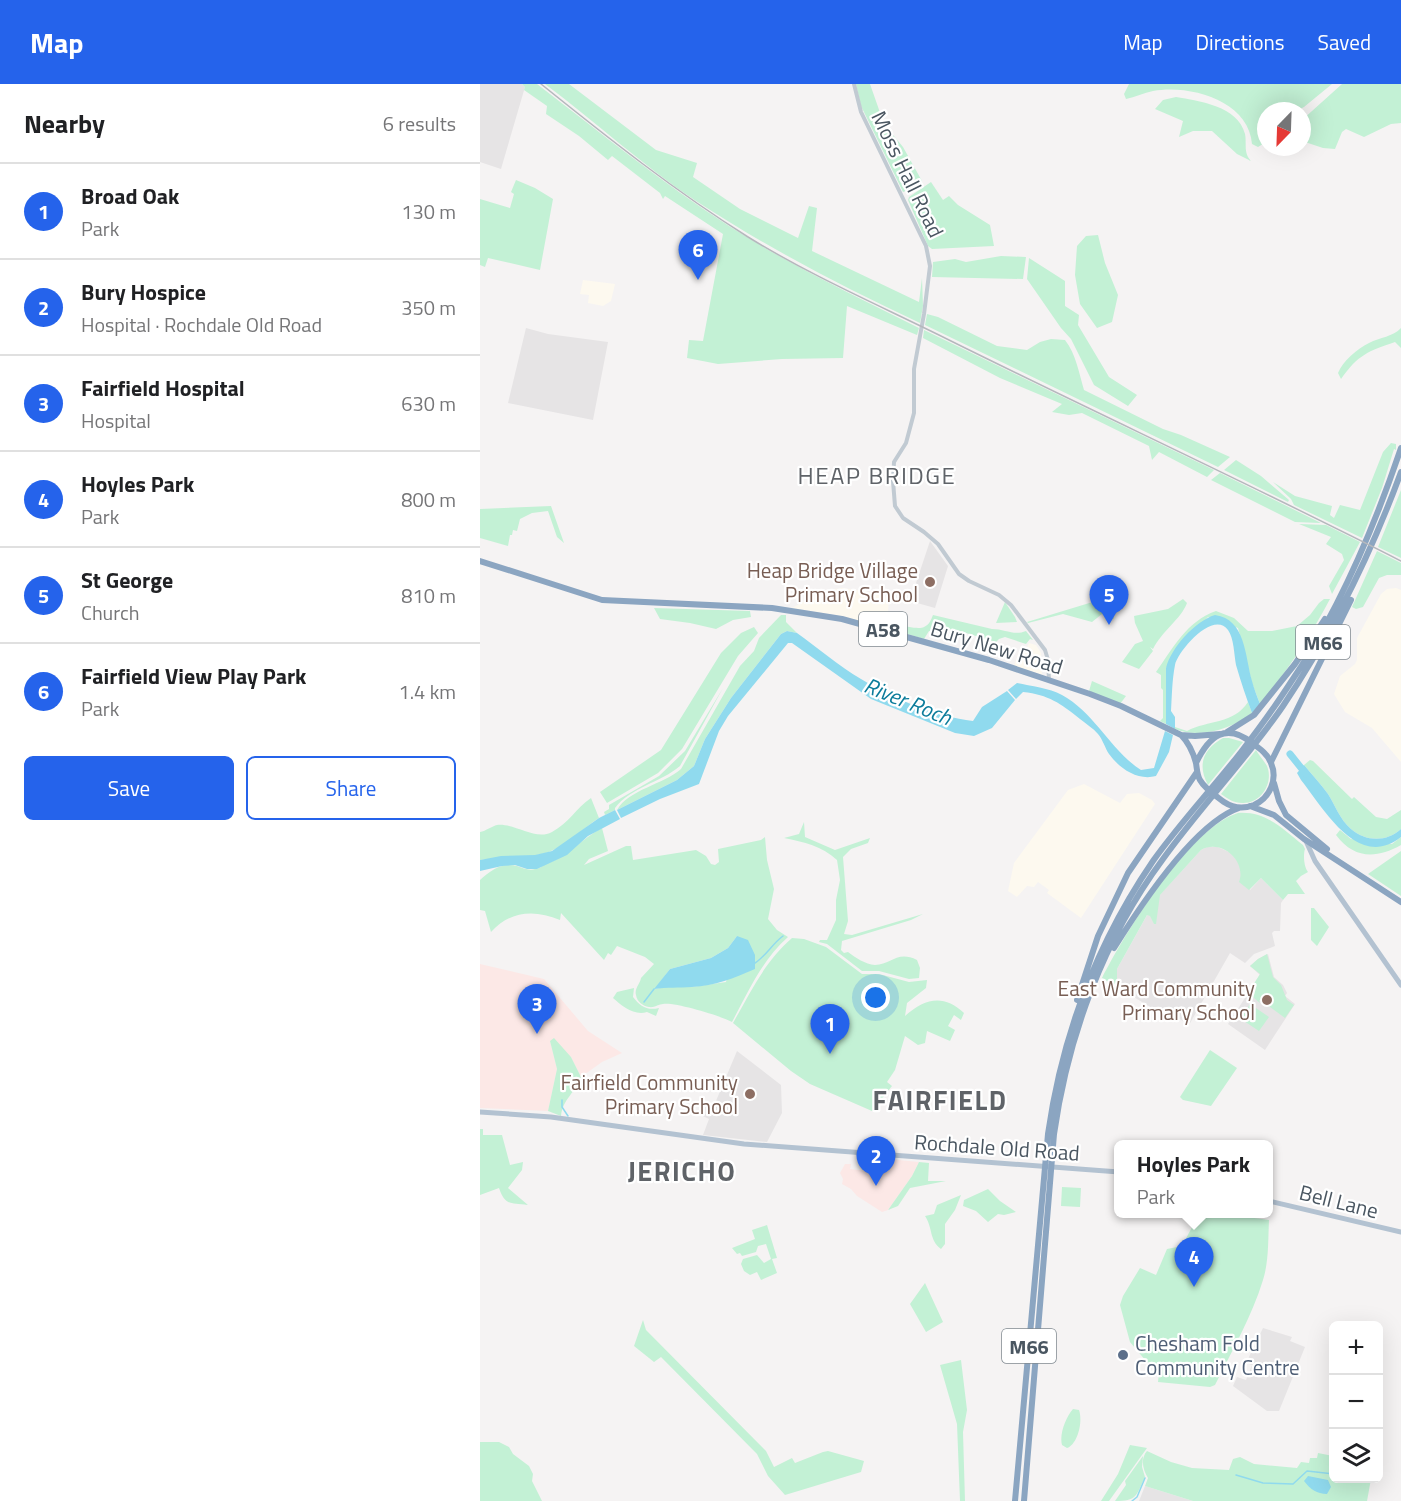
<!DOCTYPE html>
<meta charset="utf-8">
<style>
:root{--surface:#fff;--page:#f6f6f6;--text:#202124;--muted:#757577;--line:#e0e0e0;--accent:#2563eb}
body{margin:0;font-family:"Titillium Web",sans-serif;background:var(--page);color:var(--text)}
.controls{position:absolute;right:18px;bottom:18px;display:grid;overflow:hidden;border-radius:9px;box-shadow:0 6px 24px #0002}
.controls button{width:54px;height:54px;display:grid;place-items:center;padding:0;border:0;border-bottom:2px solid var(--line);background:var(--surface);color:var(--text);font:30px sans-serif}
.compass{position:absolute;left:777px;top:18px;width:54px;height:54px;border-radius:50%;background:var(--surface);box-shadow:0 6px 24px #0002;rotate:203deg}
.you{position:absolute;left:396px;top:914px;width:21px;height:21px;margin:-15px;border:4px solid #fff;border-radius:50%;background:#1a73e8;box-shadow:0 0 0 9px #1a73e833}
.badge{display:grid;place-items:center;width:39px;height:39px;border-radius:50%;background:var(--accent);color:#fff;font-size:20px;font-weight:700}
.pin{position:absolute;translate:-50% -50px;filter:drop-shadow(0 2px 3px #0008)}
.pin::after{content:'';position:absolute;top:32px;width:21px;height:18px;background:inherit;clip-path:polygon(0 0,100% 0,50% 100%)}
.popup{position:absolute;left:634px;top:1056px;width:159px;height:78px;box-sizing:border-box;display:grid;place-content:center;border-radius:9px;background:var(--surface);filter:drop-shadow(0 2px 4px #0005);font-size:20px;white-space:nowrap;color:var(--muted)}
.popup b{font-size:22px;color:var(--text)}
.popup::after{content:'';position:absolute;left:50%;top:100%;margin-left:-12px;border:12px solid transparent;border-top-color:var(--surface)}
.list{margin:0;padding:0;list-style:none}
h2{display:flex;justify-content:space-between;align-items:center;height:78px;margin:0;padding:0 24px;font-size:26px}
h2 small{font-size:20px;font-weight:400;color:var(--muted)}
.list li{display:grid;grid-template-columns:39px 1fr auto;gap:18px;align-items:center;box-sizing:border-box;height:96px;padding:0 24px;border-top:2px solid var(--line)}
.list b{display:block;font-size:22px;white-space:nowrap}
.list p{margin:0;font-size:20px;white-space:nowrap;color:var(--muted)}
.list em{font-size:20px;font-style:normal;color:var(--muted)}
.actions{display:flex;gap:12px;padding:18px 24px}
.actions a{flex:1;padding:14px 0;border:2px solid var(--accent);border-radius:9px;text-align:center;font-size:21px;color:var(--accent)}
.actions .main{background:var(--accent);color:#fff}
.icon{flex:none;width:33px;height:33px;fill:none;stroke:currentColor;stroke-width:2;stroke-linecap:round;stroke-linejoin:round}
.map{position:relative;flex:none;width:921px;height:1417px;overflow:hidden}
header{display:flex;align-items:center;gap:36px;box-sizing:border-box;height:84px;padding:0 30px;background:var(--accent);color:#fff}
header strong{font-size:28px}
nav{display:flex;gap:33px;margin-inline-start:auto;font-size:21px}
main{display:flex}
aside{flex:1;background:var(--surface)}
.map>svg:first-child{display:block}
.commercial{fill:#fdf9ef}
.education{fill:#e6e4e5}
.medical{fill:#fce8e6}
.green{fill:#c3f1d5;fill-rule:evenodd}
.water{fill:#90daee}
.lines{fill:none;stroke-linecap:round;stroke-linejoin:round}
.stream{stroke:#90daee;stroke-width:1.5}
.river{stroke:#90daee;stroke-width:7}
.minor{stroke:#c1cad2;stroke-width:4}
.major{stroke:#b3c2d1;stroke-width:5}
.highway{stroke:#8ba5c1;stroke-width:6}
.rail{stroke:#b5b8bd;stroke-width:1.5}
.education-dot{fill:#8d6e63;stroke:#fff;stroke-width:2}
.service-dot{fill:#5c6f8a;stroke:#fff;stroke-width:2}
.labels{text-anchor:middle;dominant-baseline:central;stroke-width:4.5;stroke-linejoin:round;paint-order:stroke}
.shield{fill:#fff;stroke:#808990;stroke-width:1.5}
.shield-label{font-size:20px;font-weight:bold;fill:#4a5661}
.street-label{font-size:21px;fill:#4a5661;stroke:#fff}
.education-label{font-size:21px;fill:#785e54;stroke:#fff;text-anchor:end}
.service-label{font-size:21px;fill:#4e5e75;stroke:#fff;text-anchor:start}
.water-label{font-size:22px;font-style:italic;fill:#0c7c9b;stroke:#fff}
.quarter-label{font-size:24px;letter-spacing:1.5px;fill:#5f6368;stroke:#fff}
.district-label{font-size:27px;font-weight:bold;letter-spacing:1.5px;fill:#5f6368;stroke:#fff}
</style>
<header>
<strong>Map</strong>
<nav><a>Map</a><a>Directions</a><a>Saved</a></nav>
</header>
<main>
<aside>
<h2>Nearby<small>6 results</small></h2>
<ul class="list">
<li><span class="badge">1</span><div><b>Broad Oak</b><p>Park</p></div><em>130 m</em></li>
<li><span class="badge">2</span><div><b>Bury Hospice</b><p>Hospital · Rochdale Old Road</p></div><em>350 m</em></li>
<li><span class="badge">3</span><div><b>Fairfield Hospital</b><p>Hospital</p></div><em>630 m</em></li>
<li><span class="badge">4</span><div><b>Hoyles Park</b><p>Park</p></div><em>800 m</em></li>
<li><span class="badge">5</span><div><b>St George</b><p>Church</p></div><em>810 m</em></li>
<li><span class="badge">6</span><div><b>Fairfield View Play Park</b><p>Park</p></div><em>1.4 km</em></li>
</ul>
<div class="actions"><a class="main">Save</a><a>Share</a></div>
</aside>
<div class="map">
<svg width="921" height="1417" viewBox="0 0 921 1417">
<rect width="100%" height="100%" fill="#f5f3f3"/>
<path class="commercial" d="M103 196 135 200 131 217 123 222 108 219 109 211 100 210Z
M362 504 385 507 409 513 407 544 356 531 312 524 343 507Z
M916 504 921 506V678L892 644 865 628 854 610 860 592 875 580 877 576V554L901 510 907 505Z
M549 559 556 561 561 569 562 591 534 582 539 567H545Z
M604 700 640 719 647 710 659 709 672 716 675 720 601 834 567 809 569 806 558 798 554 803 547 802 537 813 528 807 534 779 588 706Z"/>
<path class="education" d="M0 0H42L45 3 21 85 0 78Z
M46 244 68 250 128 258 113 336 28 319Z
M450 457 468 482 455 524 430 517Z
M727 763H738L751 769 757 776 770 806 781 794 803 816 801 819 800 847H794L792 849 795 862 774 870 765 879 750 869 709 941 695 932 692 936 637 903V885L676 815 721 766Z
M788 870 794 893 803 901 807 909 805 912 815 920 785 966 748 940 780 891 770 882 778 875Z
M257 967 301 1001 302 1029 287 1058 223 1051 229 1035 219 1030 225 1019 233 1024Z
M783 1244 812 1253 810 1257 825 1263 799 1327H787L753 1302 757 1293 766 1296 772 1281 766 1279Z
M665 1402 713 1417H659Z"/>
<path class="medical" d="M0 880 64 895 108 947 142 969 122 978 101 993 91 973 70 957 77 985 68 1027 0 1024Z
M408 1075 439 1078 432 1092 408 1126 402 1128 377 1112 371 1105 362 1100 363 1095 360 1089 365 1080H371L370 1085 405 1089Z"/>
<path class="green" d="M42 0H57C121 49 182 99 249 142 310 181 375 212 439 244L437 251 367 222 363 274 302 275 238 280 207 274 209 256 223 257 243 150 185 112 183 115 180 109 132 72 128 76 99 52 66 30 67 22 44 6 45 3Z
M65 0H89L176 66 217 79 213 93 260 125 318 154 329 122 337 124 332 167 439 218 442 194 443 222 440 239C363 203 288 164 216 117 163 82 116 38 65 0Z
M376 0H390L404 40 423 63 442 97 436 103 423 108 381 22Z
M649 0H852L824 23 816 27H786V58L778 63 772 60C769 17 710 0 673 7 664 9 655 13 646 15L644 10Z
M862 0H921V39L911 40 884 53 866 45 862 48 855 65 843 64 822 57V36Z
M696 13C719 17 758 22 765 50 767 60 763 68 771 77L757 70 732 47H713L699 53 703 37 675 25 683 16Z
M36 96 55 104 73 115 60 186 8 174 5 183 0 181V115L30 124 34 110 31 108Z
M451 98 463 116 469 112 478 121 510 141 514 162 452 165 448 162 428 116 429 113Z
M618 151 625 179 638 211 632 238 617 244 600 220 595 191 597 162 606 152Z
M521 172 546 173 543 195 452 193 453 178 475 175 486 178Z
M549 174 585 197V222L599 231 598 241 629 293 657 311 648 322 614 301 591 255 581 244 547 195Z
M447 230 458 233 517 262 547 266 560 258 571 255 585 256C596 270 599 289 604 306L683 345 701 351 750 373 738 383 445 241Z
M921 244V264L915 258C888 267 878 271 861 295L858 289C863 277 877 265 889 259 900 253 913 253 921 244Z
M444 246 734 386 727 393 679 368 672 376 669 362 602 329 589 331 572 328 582 320 520 294 443 254Z
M911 359 916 360V366L914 365 902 404 882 454 814 421 811 415 793 398 815 412 852 422 850 431 854 434 860 421 880 426 903 368Z
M756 376 781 392 809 416 808 418 744 386Z
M740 389 841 439 815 438 731 396Z
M921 406V474L898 463Z
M71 422 84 459 77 453 68 427 52 429 40 435 37 447 33 446 32 451H30L28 462 0 454V425Z
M819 440 846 441 880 458 852 510 849 502 864 476 862 470 846 460 851 453Z
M897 467 921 479V491H907L899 494 883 523 876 525 872 523Z
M629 513 634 535 622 530 612 538 583 530 548 539 547 538Z
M703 515 707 519C701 535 682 547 673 565L670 563 673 567 659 585 642 578 655 560 663 557 655 539 654 532 688 525Z
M844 515H850C830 553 807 587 780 620L772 599 758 544 728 533 686 584V640L680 637 683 634V606L681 604V591L676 588C693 564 707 537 736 527L754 534 768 547H792L817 542 830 531 839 519Z
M525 518 535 533 537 538 516 539Z
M174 524 270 527 271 533 253 536 236 545 210 539 180 535Z
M301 531H306V538L317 549 307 547 301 550 251 614 225 655 214 682 197 696 137 726C148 706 184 700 201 685L260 582 274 567 279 554Z
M453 531 512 545C525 545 534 552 546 547L553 556 550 555 546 560 525 553 519 555 516 558 476 546 456 543 454 548 449 547 444 555 394 540 395 536C407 537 436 547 444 543 449 541 451 536 453 531Z
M274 543 278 549 258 572 202 665 178 689 127 719 120 708 181 666 241 569 261 549Z
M612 597 646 612 640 620 609 607Z
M243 604 200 682C180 699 151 703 135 724V726L125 731 124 728 129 725V721L179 692 205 667Z
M768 618 772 629C752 645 720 655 695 645V643L707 647C728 636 754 640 768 618Z
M743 654H749L763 658 728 701C717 681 723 665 743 654Z
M776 666C779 671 784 677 787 682 794 699 781 720 762 719 754 719 748 715 741 710Z
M830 676 833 677 872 715 874 713 896 733 907 735 921 726V745C907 758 886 758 871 745 860 736 855 721 848 710 841 700 832 691 824 681Z
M111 714 119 734C103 744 88 760 71 767 53 775 21 773 0 776V748C6 747 12 742 17 741 35 739 55 757 72 748 89 739 96 724 111 714Z
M758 729C786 727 803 745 823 761L825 765C823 771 824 783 828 788L821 792 816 797 825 810H808L803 816 781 794 769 806 759 798C767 777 741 754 721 766L680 811 676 840H674L670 832 667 831 637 885V903L622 894C645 849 709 744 758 729Z
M324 738 325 753 355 766 390 754 388 759 371 765 363 773 368 837 364 850 372 851 443 830 431 836 362 857 361 866 364 869 368 868C376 874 385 880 395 881 411 881 417 866 437 876L440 884 439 894 429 895 399 887H382L347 860 339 858 340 856H347L356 836V816L360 796 357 776C342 762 324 758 304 754L319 750Z
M122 744 128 767 109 775 104 781 146 762H151L153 776 216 766 226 772 231 780 235 781 239 778 238 765 281 756 285 753 287 776 294 805 288 835 297 846 308 853C282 876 268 908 252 938 241 932 195 918 183 920 179 920 174 924 169 923 163 922 157 918 156 911 154 905 160 900 161 894L174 880 165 873 137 862 131 871 128 869 124 876 81 829 80 836C54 825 30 827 11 848L5 827 0 826V796C11 786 22 778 37 782 43 784 49 787 55 785 60 785 63 781 68 779 90 771 101 755 122 744ZM257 852 246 898 212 903 191 902 175 905 190 885 231 874 248 864Z
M860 746 871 755 912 760 921 753V761C896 775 874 775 856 751Z
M921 767V812L888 790Z
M831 824H834L849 843 837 862 831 856Z
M312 854 324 855 346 863 382 890H399L429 898 447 896 446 904 427 919 425 932C445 914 464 910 484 929L481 936 474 931 468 942 475 946 470 957 447 947 445 959 438 961 425 952 415 986 407 998 412 1002 392 1027 330 1000 311 987 253 939C270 909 285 877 312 854Z
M787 870 793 893 801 901 807 916 814 921 805 934 790 923 782 920 780 916H779L780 919 768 909 780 890 770 882 778 875Z
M154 904 153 913C160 922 167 927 179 924L176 932 167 928C154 932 142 922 133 914L137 908Z
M770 920 789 933 779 947 761 935Z
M74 954 91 973 101 993C95 1010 83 1014 81 1032L68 1027 77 985 70 957Z
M730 966 757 984 731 1022 703 1016 700 1013Z
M0 1045H3V1051H22L30 1081 43 1078 42 1086 28 1104 48 1121C31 1119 25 1122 19 1104L0 1111Z
M439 1078 449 1079 448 1097H466L430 1104 418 1122 408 1126 432 1092Z
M582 1103 601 1104 600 1123 581 1122Z
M508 1105 520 1117 536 1128 524 1131 518 1130 508 1138 496 1127 483 1122 484 1116Z
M481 1111 475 1126 465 1140V1160L461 1165C449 1156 453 1144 445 1132L454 1130 457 1121Z
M719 1130H761L767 1133 789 1136C788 1156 789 1177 783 1196 772 1232 752 1267 735 1301L730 1303 678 1298 679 1288 666 1277 650 1258 640 1221 643 1212 660 1184 676 1191 687 1165 702 1162Z
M287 1141 297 1174 292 1175 297 1189 281 1196 277 1188 270 1191 264 1187 261 1180 263 1175 277 1171 284 1179 291 1175 286 1160 278 1162 276 1168 262 1172 260 1169 257 1170 252 1164 275 1155 272 1146Z
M445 1199 463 1238 446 1248 430 1220Z
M163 1236 166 1246 286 1367 294 1383 312 1374 315 1379 343 1368 348 1367 384 1377 381 1388 305 1411 288 1392 277 1370 181 1273 174 1278 154 1262Z
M481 1276 487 1326 483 1348 485 1417H480L477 1340 460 1281Z
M593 1325 599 1326C603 1337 598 1360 587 1364L582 1361C579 1350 586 1333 593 1325Z
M0 1358H19L29 1363 33 1370 49 1382 53 1390 52 1397 62 1417H0Z
M650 1361 667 1364 629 1417H621L638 1390Z
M667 1367 691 1378 712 1384 749 1386 753 1375 760 1373 774 1380 817 1384 821 1378 829 1379 830 1374H837L838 1369 853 1372 854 1394 891 1395 887 1417H713L665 1402 668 1394C663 1386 660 1375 667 1367Z
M663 1372 662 1383 665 1393C656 1412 657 1417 635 1417L646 1401 645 1397Z"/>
<path class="water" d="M735 531C766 535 765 573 772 597 774 605 777 612 780 620L772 629C766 613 761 598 756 581 754 571 754 554 748 546 733 526 698 567 695 581 692 596 692 612 691 627L695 633V645L686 640V584C691 564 715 537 735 531Z
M307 547 317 549C338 564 359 582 381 595 412 614 457 633 493 637L502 623 527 607 535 616 512 644 494 652 475 649 391 615 312 559H308L248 632 239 647 219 700 180 715 141 734 137 726 197 696 214 682 225 655 251 614 301 550Z
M537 599C551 602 569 604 582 611 615 629 630 666 661 686L674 684 685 647 693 651 689 668 676 692C658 697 640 685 629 670 625 664 623 656 618 650 613 644 606 640 600 635 580 619 569 611 543 608L536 615 528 606Z
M824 681C832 691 841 700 848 710 855 721 860 736 871 745 886 758 907 758 921 745V753C878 787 844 725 821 696L817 689Z
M135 726 140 735 108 752 87 771 57 785H47L35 781 22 782 0 787V776L21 772 55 771 72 767 119 734Z
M257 852 268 856 275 871V885C254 894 235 902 212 903 199 904 187 903 174 905L190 885 231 874 248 864Z
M828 1392 848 1396 851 1403 847 1410C837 1410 830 1405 824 1397Z"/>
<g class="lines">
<path class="stream" d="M275 879C286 872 292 860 303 852
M164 918 174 905
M82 1016V1023L88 1032
M756 1391 783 1399 813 1400 827 1387 854 1390
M652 1417 657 1413 665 1394"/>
<path class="river" d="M810 670 826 690"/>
<path class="minor" d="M374 0 381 28 446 162 450 182 444 230 434 285V329L426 359 414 378 413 397 415 422 423 434 444 448 458 460 479 490 489 497 519 511 531 521 565 566 568 576 569 596"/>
<path class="major" d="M826 757 835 777 921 901
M0 1028 71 1033 264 1060 639 1088
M789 1117 921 1148"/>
<path class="highway" d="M0 477 122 516 292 524 362 535 509 576 610 610 641 622 701 651 715 652 740 650
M747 648 774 631 815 580 845 535
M701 651C708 658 713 668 716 679 717 685 717 691 720 696 725 705 736 712 744 718 753 724 764 725 774 721 790 714 798 695 791 679 788 670 779 664 772 659 746 638 729 652 716 679
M791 678 871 516
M794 699 799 717 806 731 847 765
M770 722 794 731 824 755 921 818
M634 864C659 824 715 739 759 724
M597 916 618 852 648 789 717 688
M535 1417 568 1050C582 952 617 859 673 777 700 739 732 705 761 668 778 646 794 624 809 601 858 529 893 447 921 364
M544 1417 574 1050C588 952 623 856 683 775 721 722 766 676 803 622 852 549 891 470 921 388"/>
<path class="rail" d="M61 0C128 54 195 107 268 153 333 193 403 223 471 257 620 331 772 401 921 477"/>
</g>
<g class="education-dot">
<circle cx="450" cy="498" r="6"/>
<circle cx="787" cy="916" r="6"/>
<circle cx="270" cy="1010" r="6"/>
</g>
<circle class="service-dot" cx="643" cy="1271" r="6"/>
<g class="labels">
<g class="shield">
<rect x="379" y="528" width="48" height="34" rx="4.5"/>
<rect x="816" y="541" width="54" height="34" rx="4.5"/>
<rect x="522" y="1245" width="54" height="34" rx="4.5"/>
</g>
<g class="shield-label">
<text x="403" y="545">A58</text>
<text x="843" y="558">M66</text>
<text x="549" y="1262">M66</text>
</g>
<g class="street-label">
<text transform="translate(428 90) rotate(64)">Moss Hall Road</text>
<text transform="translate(517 563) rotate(17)">Bury New Road</text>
<text transform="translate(517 1063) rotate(4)">Rochdale Old Road</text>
<text transform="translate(859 1117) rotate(14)">Bell Lane</text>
</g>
<g class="education-label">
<text x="438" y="486">Heap Bridge Village<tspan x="438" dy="24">Primary School</tspan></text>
<text x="775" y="904">East Ward Community<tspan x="775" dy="24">Primary School</tspan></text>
<text x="258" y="998">Fairfield Community<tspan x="258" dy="24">Primary School</tspan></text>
</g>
<g class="service-label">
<text x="655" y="1259">Chesham Fold<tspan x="655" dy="24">Community Centre</tspan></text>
</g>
<g class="water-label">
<text transform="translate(428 617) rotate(22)">River Roch</text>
</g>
<g class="quarter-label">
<text x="397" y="391">HEAP BRIDGE</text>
</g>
<g class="district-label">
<text x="460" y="1015">FAIRFIELD</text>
<text x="202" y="1086">JERICHO</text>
</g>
</g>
</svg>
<div class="controls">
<button>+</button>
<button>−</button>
<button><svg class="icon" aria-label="layers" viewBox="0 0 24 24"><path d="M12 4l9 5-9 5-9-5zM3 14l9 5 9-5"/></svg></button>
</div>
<svg class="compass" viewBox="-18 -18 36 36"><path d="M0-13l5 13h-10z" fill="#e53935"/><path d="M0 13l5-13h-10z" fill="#757577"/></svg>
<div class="you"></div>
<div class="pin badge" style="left:350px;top:970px">1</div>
<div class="pin badge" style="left:396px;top:1102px">2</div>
<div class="pin badge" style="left:57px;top:950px">3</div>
<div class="pin badge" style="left:714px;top:1203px">4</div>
<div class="popup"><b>Hoyles Park</b>Park</div>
<div class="pin badge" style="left:629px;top:541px">5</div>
<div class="pin badge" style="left:218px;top:196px">6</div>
</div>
</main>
